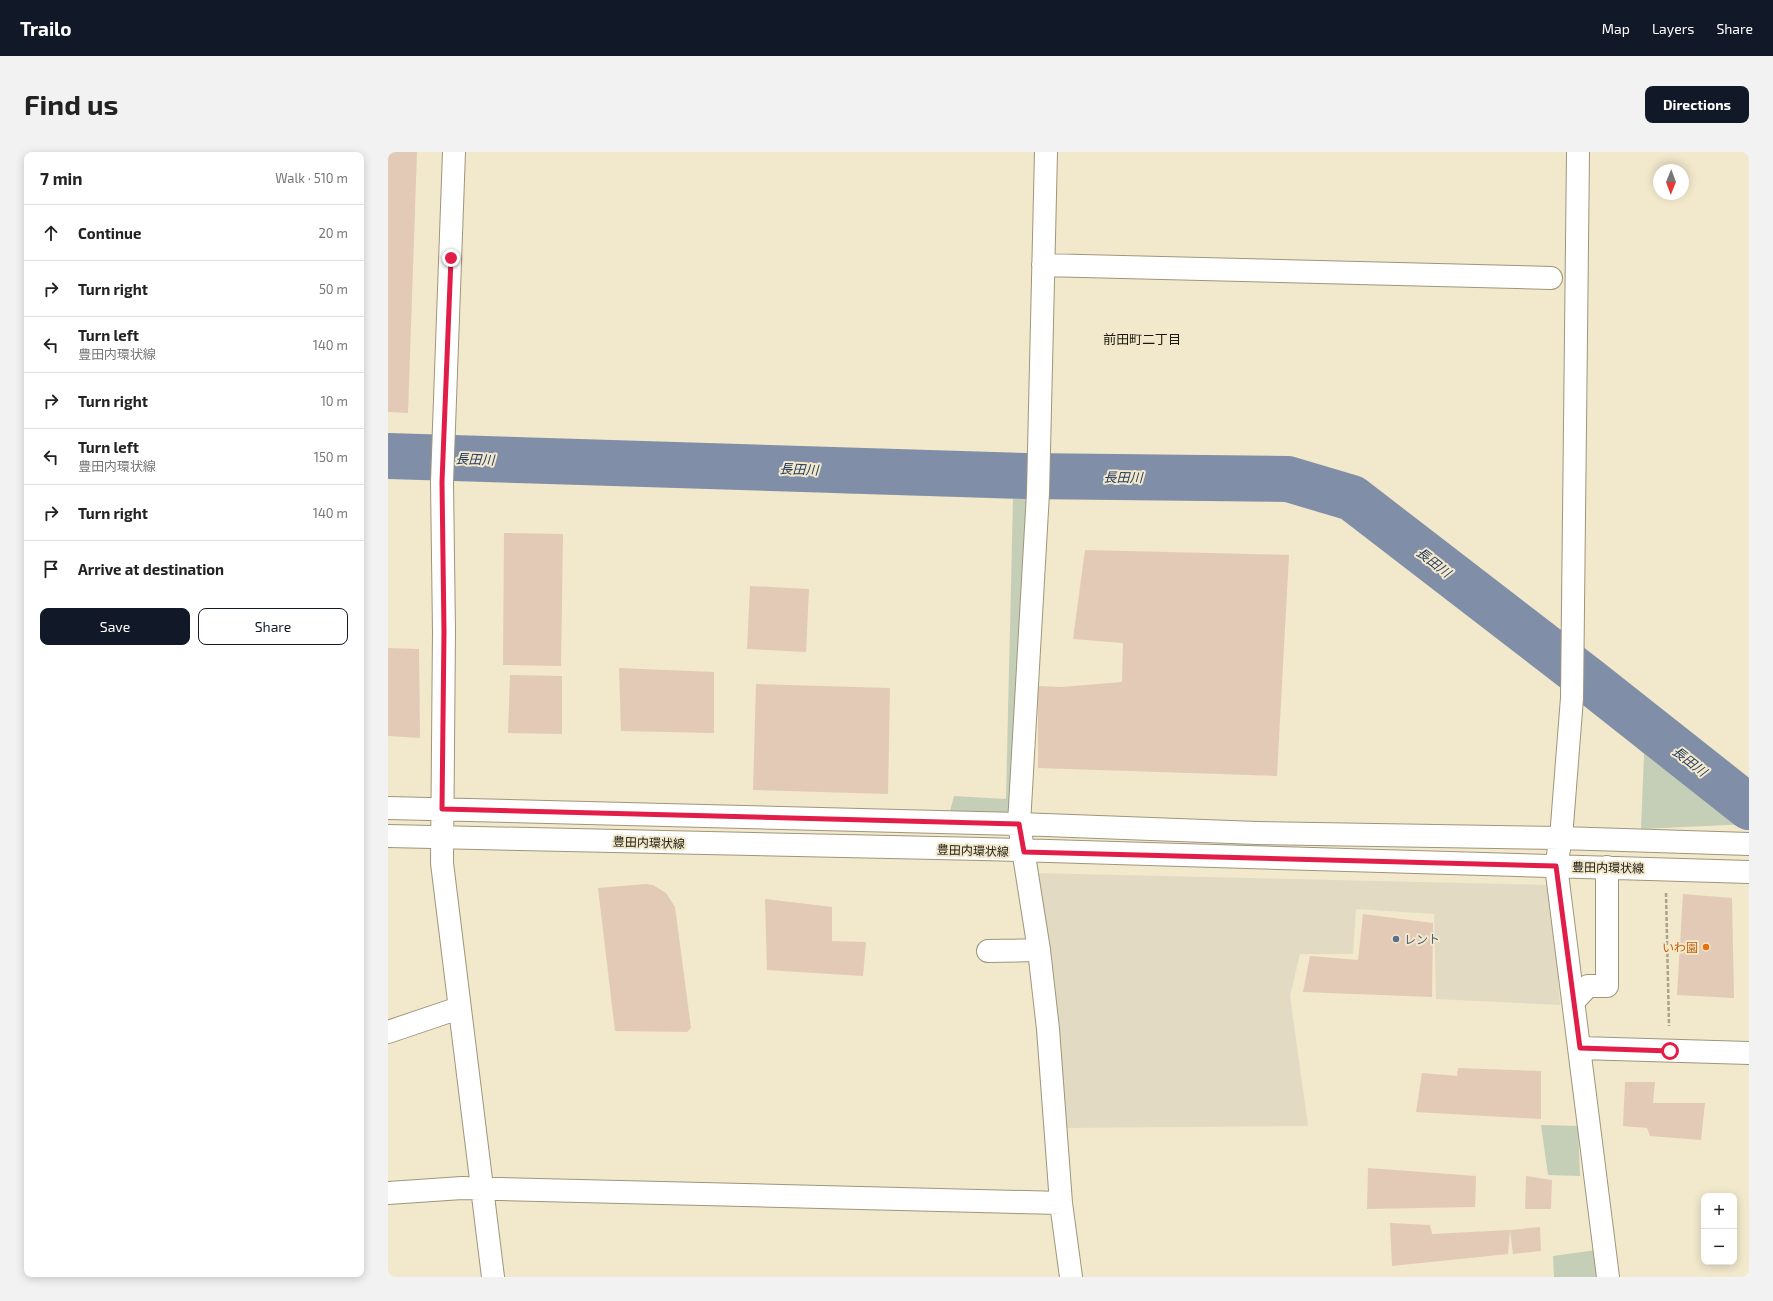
<!DOCTYPE html>
<meta charset="utf-8">
<style>
:root{--surface:#fff;--page:#f2f2f2;--text:#222;--muted:#767676;--line:#e0e0e0;--accent:#111827}
body{margin:0;font-family:"Exo 2","Noto Sans JP",sans-serif;background:var(--page);color:var(--text)}
.controls{position:absolute;right:12px;bottom:12px;display:grid;overflow:hidden;border-radius:8px;box-shadow:0 2px 10px #0003}
.controls button{width:36px;height:36px;display:grid;place-items:center;padding:0;border:0;border-bottom:1px solid var(--line);background:var(--surface);color:var(--text);font:20px sans-serif}
.compass{position:absolute;left:1265px;top:12px;width:36px;height:36px;border-radius:50%;background:var(--surface);box-shadow:0 2px 10px #0003;rotate:181deg}
.stop{position:absolute;width:12px;height:12px;margin:-9px;border:3px solid #e11d48;border-radius:50%;background:#fff}
.stop.end{background:#e11d48;border-color:#fff;box-shadow:0 1px 4px #0008}
.list{margin:0;padding:0;list-style:none}
h2{display:flex;justify-content:space-between;align-items:center;height:52px;margin:0;padding:0 16px;font-size:17px}
h2 small{font-size:13px;font-weight:400;color:var(--muted)}
.list li{display:grid;grid-template-columns:26px 1fr auto;gap:12px;align-items:center;box-sizing:border-box;height:56px;padding:0 16px;border-top:1px solid var(--line)}
.list b{display:block;font-size:15px;white-space:nowrap}
.list p{margin:0;font-size:13px;white-space:nowrap;color:var(--muted)}
.list em{font-size:13px;font-style:normal;color:var(--muted)}
.actions{display:flex;gap:8px;padding:12px 16px}
.actions a{flex:1;padding:9px 0;border:1px solid var(--accent);border-radius:8px;text-align:center;font-size:14px;color:var(--accent)}
.actions .main{background:var(--accent);color:#fff}
.icon{flex:none;width:22px;height:22px;fill:none;stroke:currentColor;stroke-width:2;stroke-linecap:round;stroke-linejoin:round}
.map{position:relative;flex:none;width:1361px;height:1125px;overflow:hidden;border-radius:8px}
header{display:flex;align-items:center;gap:24px;box-sizing:border-box;height:56px;padding:0 20px;background:var(--accent);color:#fff}
header strong{font-size:19px}
nav{display:flex;gap:22px;margin-inline-start:auto;font-size:14px}
.intro{display:flex;align-items:center;justify-content:space-between;box-sizing:border-box;height:96px;padding:0 24px}
h1{margin:0;font-size:28px}
.button{padding:10px 18px;border-radius:8px;background:var(--accent);color:#fff;font-size:14px;font-weight:700}
main{display:flex;gap:24px;padding:0 24px}
aside{flex:1;background:var(--surface);border-radius:8px;box-shadow:0 2px 10px #0003}
.map>svg:first-child{display:block}
.industrial{fill:#e3dac4}
.green{fill:#c5cfb7}
.lines{fill:none;stroke-linecap:round;stroke-linejoin:round}
.river{stroke:#808fa7;stroke-width:46}
.building{fill:#e2cab7}
.minor-casing{stroke:#9f957b;stroke-width:24}
.path{stroke:#aaa28c;stroke-width:2.5;stroke-dasharray:4 2;stroke-linecap:butt}
.minor{stroke:#fff;stroke-width:22}
.route{stroke:#e11d48;stroke-width:5}
.service-dot{fill:#5c6f8a;stroke:#f2e8cc;stroke-width:1.5}
.food-dot{fill:#e8710a;stroke:#f2e8cc;stroke-width:1.5}
.labels{text-anchor:middle;dominant-baseline:central;stroke-width:4;stroke-linejoin:round;paint-order:stroke}
.street-label{font-size:12px;fill:#1c180e;stroke:#f2e8cc}
.service-label{font-size:12px;fill:#4e5e75;stroke:#f2e8cc;text-anchor:start}
.food-label{font-size:12px;fill:#c56008;stroke:#f2e8cc;text-anchor:end}
.neighbourhood-label{font-size:13px;fill:#1c180e;stroke:#f2e8cc}
.water-label{font-size:13px;font-style:italic;fill:#253b60;stroke:#f2e8cc}
</style>
<header>
<strong>Trailo</strong>
<nav><a>Map</a><a>Layers</a><a>Share</a></nav>
</header>
<div class="intro"><h1>Find us</h1><a class="button">Directions</a></div>
<main>
<aside>
<h2>7 min<small>Walk · 510 m</small></h2>
<ul class="list">
<li><svg class="icon" aria-label="ahead" viewBox="0 0 24 24"><path d="M12 20V5M6 11l6-6 6 6"/></svg><div><b>Continue</b></div><em>20 m</em></li>
<li><svg class="icon" aria-label="right" viewBox="0 0 24 24"><path d="M7 20v-9h11M14 6l5 5-5 5"/></svg><div><b>Turn right</b></div><em>50 m</em></li>
<li><svg class="icon" aria-label="left" viewBox="0 0 24 24"><path d="M17 20v-9H6M10 6l-5 5 5 5"/></svg><div><b>Turn left</b><p>豊田内環状線</p></div><em>140 m</em></li>
<li><svg class="icon" aria-label="right" viewBox="0 0 24 24"><path d="M7 20v-9h11M14 6l5 5-5 5"/></svg><div><b>Turn right</b></div><em>10 m</em></li>
<li><svg class="icon" aria-label="left" viewBox="0 0 24 24"><path d="M17 20v-9H6M10 6l-5 5 5 5"/></svg><div><b>Turn left</b><p>豊田内環状線</p></div><em>150 m</em></li>
<li><svg class="icon" aria-label="right" viewBox="0 0 24 24"><path d="M7 20v-9h11M14 6l5 5-5 5"/></svg><div><b>Turn right</b></div><em>140 m</em></li>
<li><svg class="icon" aria-label="arrive" viewBox="0 0 24 24"><path d="M6 21V4h12l-3 4 3 4H6"/></svg><div><b>Arrive at destination</b></div></li>
</ul>
<div class="actions"><a class="main">Save</a><a>Share</a></div>
</aside>
<div class="map">
<svg width="1361" height="1125" viewBox="0 0 1361 1125">
<rect width="100%" height="100%" fill="#f2e8cc"/>
<path class="industrial" d="M645 721 1164 733 1172 853 1048 847 1046 762 968 757 965 802H912L902 844 920 974 675 976Z"/>
<path class="green" d="M448 328 642 336 623 664 561 663 566 644 618 647 625 347 445 341Z
M1193 511 1361 642V672L1253 677 1256 602 1187 539Z
M1153 973 1190 974 1192 1024 1160 1023Z
M1208 1098 1209 1125H1166L1165 1104Z"/>
<g class="lines">
<path class="river" d="M0 304 638 324 900 327 964 346 1199 527 1361 655"/>
</g>
<path class="building" d="M0 0H29L20 261 0 260Z
M116 381 175 382 173 514 115 513Z
M697 398 901 403 889 624 650 616V534L673 535 734 530 735 491 685 487Z
M362 434 421 437 418 500 359 497Z
M0 496 31 497 32 586 0 584Z
M231 516 326 520V581L233 579Z
M122 523 174 524V582L120 581Z
M368 532 502 536 500 642 365 638Z
M258 732 265 733 278 741 287 755 303 876 299 880 227 879 210 736Z
M1295 742 1344 746 1346 846 1289 843Z
M377 747 444 755V789L478 790 475 824 379 818Z
M975 762 1045 771 1044 845 915 840 922 804 970 808Z
M1070 916 1153 919V967L1028 960 1034 921 1069 924Z
M1237 930H1267L1265 951H1317L1313 988 1262 984 1259 976 1235 974Z
M980 1016 1088 1024 1087 1055 979 1057Z
M1138 1024 1164 1028 1163 1057H1137Z
M1002 1071 1042 1073 1044 1082 1122 1078 1120 1102 1004 1114Z
M1152 1075 1153 1099 1125 1102 1122 1078Z"/>
<g class="lines">
<g class="minor-casing">
<path id="minor" d="M66 0 54 330 56 479 54 711 105 1125
M658 0 650 341 631 672 651 798 660 877 673 1051 683 1125
M1190 0 1184 546 1173 686 1168 714 1220 1125
M655 113 1163 126
M0 656 631 672 869 681 1173 686 1361 692
M0 684 594 697 1361 720
M600 799 651 798
M1186 849 1200 834H1219V715
M0 880 71 856
M1192 896 1361 901
M0 1041 74 1036 673 1051"/>
</g>
<path class="path" d="M1278 741 1281 874"/>
<use href="#minor" class="minor"/>
</g>
<g class="lines">
<path class="route" d="M63 106 54 330 56 479 54 657 631 672 636 700 1168 714 1192 896 1282 899"/>
</g>
<circle class="service-dot" cx="1008" cy="787" r="4"/>
<circle class="food-dot" cx="1318" cy="795" r="4"/>
<g class="labels">
<g class="street-label">
<text transform="translate(261 690) rotate(2)">豊田内環状線</text>
<text transform="translate(585 698) rotate(2)">豊田内環状線</text>
<text transform="translate(1220 715) rotate(1)">豊田内環状線</text>
</g>
<g class="service-label">
<text x="1016" y="787">レント</text>
</g>
<g class="food-label">
<text x="1310" y="795">いわ園</text>
</g>
<g class="neighbourhood-label">
<text x="754" y="187">前田町二丁目</text>
</g>
<g class="water-label">
<text transform="translate(87 307) rotate(2)">長田川</text>
<text transform="translate(411 317) rotate(2)">長田川</text>
<text transform="translate(735 325) rotate(1)">長田川</text>
<text transform="translate(1046 410) rotate(38)">長田川</text>
<text transform="translate(1302 609) rotate(38)">長田川</text>
</g>
</g>
</svg>
<div class="controls">
<button>+</button>
<button>−</button>
</div>
<svg class="compass" viewBox="-18 -18 36 36"><path d="M0-13l5 13h-10z" fill="#e53935"/><path d="M0 13l5-13h-10z" fill="#767676"/></svg>
<div class="stop" style="left:1282px;top:899px"></div>
<div class="stop end" style="left:63px;top:106px"></div>
</div>
</main>
